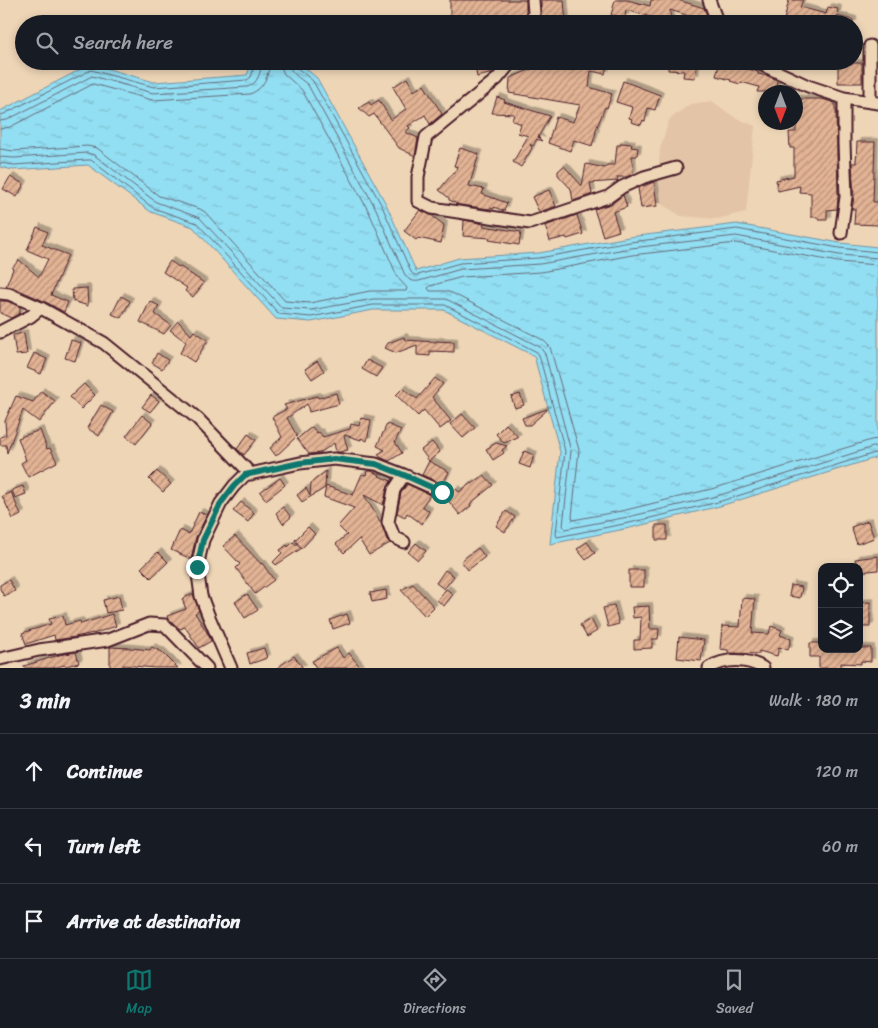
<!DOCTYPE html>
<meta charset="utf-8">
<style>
:root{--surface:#171b24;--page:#242831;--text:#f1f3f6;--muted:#9ea1a6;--line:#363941;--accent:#0f766e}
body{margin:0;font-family:Sriracha,sans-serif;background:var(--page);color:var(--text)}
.controls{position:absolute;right:15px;bottom:15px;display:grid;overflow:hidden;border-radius:10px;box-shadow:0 2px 8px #0003}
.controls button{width:45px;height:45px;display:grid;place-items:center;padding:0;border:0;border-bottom:1px solid var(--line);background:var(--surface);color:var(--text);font:25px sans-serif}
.compass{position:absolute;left:758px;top:85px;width:45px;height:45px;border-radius:50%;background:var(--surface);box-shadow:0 2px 8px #0003;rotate:180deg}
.stop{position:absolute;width:15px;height:15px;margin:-11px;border:4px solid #0f766e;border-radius:50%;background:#fff}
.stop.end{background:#0f766e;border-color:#fff;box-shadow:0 1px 5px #0008}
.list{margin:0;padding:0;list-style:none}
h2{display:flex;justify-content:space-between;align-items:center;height:65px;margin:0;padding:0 20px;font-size:21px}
h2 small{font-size:16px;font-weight:400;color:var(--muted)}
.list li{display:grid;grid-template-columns:32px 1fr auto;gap:15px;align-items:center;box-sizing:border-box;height:75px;padding:0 20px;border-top:1px solid var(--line)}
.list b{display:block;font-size:19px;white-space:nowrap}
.list em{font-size:16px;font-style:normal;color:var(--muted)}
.icon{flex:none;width:28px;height:28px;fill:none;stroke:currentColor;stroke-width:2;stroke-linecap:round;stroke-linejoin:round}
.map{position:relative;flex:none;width:878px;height:668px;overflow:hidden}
.search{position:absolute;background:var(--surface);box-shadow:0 2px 8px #0003;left:15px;right:15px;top:15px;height:55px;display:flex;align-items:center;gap:12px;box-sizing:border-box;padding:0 18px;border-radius:28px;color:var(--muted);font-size:19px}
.sheet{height:290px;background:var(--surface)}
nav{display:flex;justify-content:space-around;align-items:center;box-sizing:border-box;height:70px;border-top:1px solid var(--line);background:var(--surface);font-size:14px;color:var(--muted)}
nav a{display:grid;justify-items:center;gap:2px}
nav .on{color:var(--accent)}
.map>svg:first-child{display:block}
.built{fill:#e4c4a7}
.water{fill:url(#water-ripples);stroke:#7592a2}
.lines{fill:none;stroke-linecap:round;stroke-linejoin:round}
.shore{stroke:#676b7b;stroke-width:1}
.building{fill:url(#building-hatch);stroke:#4a1f2b;filter:url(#shadow)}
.minor-casing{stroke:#4a1f2b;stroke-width:15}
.minor{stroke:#eed5b6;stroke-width:11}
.route{stroke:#0f766e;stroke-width:6}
</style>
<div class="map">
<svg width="878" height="668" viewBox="0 0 878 668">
<defs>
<pattern id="water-ripples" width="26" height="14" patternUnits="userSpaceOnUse" patternTransform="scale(1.25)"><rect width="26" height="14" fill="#92def2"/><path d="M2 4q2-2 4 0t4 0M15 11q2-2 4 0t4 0" fill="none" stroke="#7fbed0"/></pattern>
<pattern id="building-hatch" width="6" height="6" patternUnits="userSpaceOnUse" patternTransform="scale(1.25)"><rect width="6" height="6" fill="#e2b394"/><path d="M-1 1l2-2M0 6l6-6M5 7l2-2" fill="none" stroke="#b99179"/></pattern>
<filter id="shadow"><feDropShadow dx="3.5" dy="-3.5" stdDeviation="0" flood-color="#0004"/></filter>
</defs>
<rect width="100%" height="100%" fill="#eed5b6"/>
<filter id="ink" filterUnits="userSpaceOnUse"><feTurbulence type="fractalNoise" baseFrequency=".02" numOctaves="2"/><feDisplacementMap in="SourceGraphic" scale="10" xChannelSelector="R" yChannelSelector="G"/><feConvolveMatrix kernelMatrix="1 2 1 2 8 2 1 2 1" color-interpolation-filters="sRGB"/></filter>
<g filter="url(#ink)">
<path class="built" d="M712 101 734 117 755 126 746 212 717 219 681 216 658 202V177L660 149 669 120 690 104Z"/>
<path class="water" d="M252 61H297L317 78 386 204 416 271 459 258 539 253 629 237 737 224 840 243 878 247V457L720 506 630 528 550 544 560 452 534 356 444 310H373L311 322 276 319 193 227 151 212 88 165 13 170 0 167V111L91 64 154 82 247 75Z"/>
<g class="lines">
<path class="shore" d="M288 61C289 73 300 78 308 85L376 209 405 275C408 280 413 282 419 281L461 269 540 264 631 248 736 236 839 255 878 258
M294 61 296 67 313 81 382 206 411 272 414 275H418L460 263 539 258 630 242 737 229 839 248 878 252
M0 115 4 114 91 70 154 87 247 80 251 77 256 61
M0 121 7 120 92 76 153 93 247 87C258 84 261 72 262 61
M0 129 10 127 93 84 152 100 250 94C264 89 269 75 270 61
M0 149 14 151 87 146 97 148 159 196 200 209 205 212 285 301 310 303 370 291H406L407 288 398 278 369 212 302 90 284 74 281 67V61
M0 157 14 158 87 153 94 155 156 202 200 218 282 308 311 310 373 299H446L540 347 545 354 571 451 563 526 565 529 628 517 717 496 873 447 878 446
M0 163 14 165 87 160H91L153 208 197 223 279 314 311 317 373 305H445L537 352 539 355 565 451 556 534 557 537 629 523 718 502 878 452
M878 265 838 262 736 243 632 255 541 272 462 277 430 286 428 288 430 291H445L452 293 543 340 550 347 579 450 572 517 573 520 626 510 715 488 871 440 878 439"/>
</g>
<path class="building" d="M450 0H526V12L523 24H458V18H450Z
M541 0H564L566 24H538L541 13Z
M615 0H627L650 6 651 0H678L704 8 709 20 708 22 670 10 671 24H657L658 19 626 10 625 18 611 15Z
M789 0H803L800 7 826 14 828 7 838 9 837 16 853 20V24H783Z
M474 61H495L496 68 493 73 477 77Z
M532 61H547L549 70H573L574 61H608L605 74 591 71 589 87 612 94 607 108 605 107 595 132H596L592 146 574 140 570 151 548 143 556 117 573 122 580 105 509 93 510 78 534 68Z
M669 61H697L695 78 683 77 684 71 668 70Z
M720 61 736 65 758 72V74L768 76 777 80 775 92H757L759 87 741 82 740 84 730 81 731 80 716 76Z
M838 63H862V83H838Z
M407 78 414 91 424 85 442 114 430 124 425 115 408 126 410 128 405 132 418 138 415 156 399 148 374 114 369 117 359 108 369 102 371 105 379 100 391 120 406 109 393 87Z
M623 81 660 95 655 110 648 108 645 121 643 120 641 125 631 122 632 119 629 118 632 107 616 102Z
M497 97 505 100 504 102 550 116 538 137 542 141 537 139 533 146 530 144 532 148 521 167 513 162 528 136 518 133 521 124 512 120 514 114 492 113Z
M796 99H822L835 103V110H836L838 197 837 209 827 210V220H819L817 217H811V193L799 192 800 186 778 191 776 180 794 176V148H790L789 132H796Z
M857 142H875L873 202H878V225L854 224 855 209H852L854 197 852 163H856Z
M621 143 632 144 631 147 638 148 637 156H632L633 174 626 177H617L618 181 590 183 592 194 573 201 571 189 558 175V171L564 166 582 186 586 164 605 168 607 165H615L617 145H621Z
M460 148 479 154 469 186 484 189 482 194 507 203 504 211 494 207V209L490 208V209L460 205 449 200V198L439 190 458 167 454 166Z
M10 177 24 184 17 197 3 189Z
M654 182 657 206 641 208 638 188Z
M549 190 556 206 539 212 532 197Z
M623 195 627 207 613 212 619 231 603 236 594 209 611 204Z
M420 210 431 215 444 225 441 243 418 238 416 240 404 231Z
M577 215 583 234 567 239 566 237 550 241 545 226Z
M464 220 484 224 483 226 521 232 519 245 489 240 490 238 463 236Z
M37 227 48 232 42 245 68 255 51 295 68 302 64 312 44 301 12 287 6 286 13 269 12 268 19 260 39 277 48 259 27 250Z
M170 261 179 267V266L204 283 193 297 185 291 187 288 163 272Z
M87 288 88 306 73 301 72 289Z
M121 296 130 301 121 318 112 314Z
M0 301H7L20 307V312L19 314 11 318 0 313Z
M150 301 159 306 155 314 171 325 164 334 140 322Z
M178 321 191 335 194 331 208 340 194 362 180 353 186 342 170 330Z
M24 333 27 354 16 355 13 335Z
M404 337 405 340 436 342V341L454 342V352L430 351V356L417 355V345L396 353 385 348 388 343Z
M71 340 81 343 75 361 65 358Z
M34 353 47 359 41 374 27 368Z
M157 353 168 360 162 369 152 363Z
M367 360 382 368 376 377 362 369Z
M317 361 324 371 312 379 305 369Z
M435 378 443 384 432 397 451 421 440 429 424 410 418 416 396 395 403 388 411 395H412L417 399Z
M84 384 95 395 81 409 70 397Z
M41 391 55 401 39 422 23 410 7 453 6 445H0V437L6 435 5 421 16 396 33 402Z
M336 393 339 404 309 412 307 404 287 418 297 436 276 456 270 448 282 437 272 417 287 409 284 405 317 396 318 398Z
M520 394 524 405 515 408 511 397Z
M151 395 159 401 150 412 142 407Z
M101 405 113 412 99 436 87 428Z
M547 409V410L530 425H525L522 418Z
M462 414 475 428 463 438 450 424Z
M142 415 152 423 136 444 126 436Z
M361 418 371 420 367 441 361 438V440L345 435 344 436 348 450 340 452H336L334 443 320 453 309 454 297 439 312 427 317 433 319 432 323 437 350 429 351 424 359 426Z
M387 424 401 430 395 442 402 453 389 461 380 457 378 454 385 450 377 446Z
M506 424 518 437 504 443 496 434Z
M40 430 47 449 50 448 57 462 28 477 21 463 26 460 18 438Z
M248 434 256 440 244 455 237 449Z
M432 442 440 452 429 461 421 450Z
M496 443 507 446 502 450 504 453 493 460 486 449Z
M524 451 534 455 530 468 519 464Z
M429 461 449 472 443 484 422 475Z
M157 471 171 484 163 492 149 479Z
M326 471 325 488 302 502 297 495 306 488 310 496 311 483Z
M367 471H371L380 475 379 476 391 481 387 489 383 505 364 495 381 523 387 540 390 543 369 555 359 539 344 553 336 544 347 535 338 526 354 508 324 497 326 486 353 495 362 474 366 475Z
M484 475 493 485 470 504 471 506 460 515 446 498 456 489 459 492 471 483 472 484Z
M280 478 285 485 266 500 260 492Z
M407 484 430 495 422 506 429 511 422 524 407 513 405 517 397 513 401 493Z
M23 486 26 494 15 498 12 490Z
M11 492 21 515 13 519 2 496Z
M241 502 254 513 248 522 233 511Z
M283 507 291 517 283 524 276 513Z
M506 511 515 517 505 532 496 526Z
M199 512 207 515 196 537 191 559 171 550 180 530 189 534Z
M868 521 874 538 857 544 851 527Z
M656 525H667V540H656Z
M308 527 315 534 302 548 276 565 273 562 282 553 280 550 287 545 288 547 293 542 301 548 295 540Z
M235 536 261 564 262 563 274 580 255 594 236 568 240 564 223 546Z
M587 542 595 553 586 560 577 549Z
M416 543 426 551 418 560 408 552Z
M478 548 485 557 468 570 461 561Z
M158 552 168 562 151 578 141 568Z
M878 556V570L859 572V567H856L855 559Z
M445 570 454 576 444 589 436 583Z
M629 570H644V587H629Z
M9 580 15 591 4 596 0 589V585Z
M413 584 434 607 425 616 401 590Z
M791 585 802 587 800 598 789 596Z
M446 589 453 594 444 606 437 600Z
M386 590 387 599 372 602 370 593Z
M193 594 199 611 195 613 208 634 211 641 199 648 185 627 180 629 168 619 167 616 186 609 182 599Z
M247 594 258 610 245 618 235 602Z
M119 596 122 610 106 613 103 600Z
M742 598 755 599 752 633 769 634 771 626 782 630 780 635 791 639 788 650 779 647 777 656 759 651V654L732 653H728V650L720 649 722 626 740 627Z
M870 602V627H859V603Z
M614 605 619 624 608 627 603 608Z
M649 606 650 629H659L658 639H652V648L634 649V640H640L641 617 633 618 632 607Z
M112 614 116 626 93 634V633L75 637 55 640 54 635 26 644 22 633 51 624 49 619 63 616 65 625 80 621 81 624Z
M347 614 350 623 333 629 330 620Z
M591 619 597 631 587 637 580 625Z
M679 637 704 640 701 661 677 658Z
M810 643H822V649H859V648H871V662L861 661V664L841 663V668H819V657H810Z
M110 647 131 648 150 650 152 647 162 652 178 668H155L123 665V668H110Z
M264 648 267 658 250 664 247 653Z
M337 648 343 658 349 653 361 668H316L312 661Z
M76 652 79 663 66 666 65 665 53 668H25L24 666 59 655Z
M294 656 303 668H277Z"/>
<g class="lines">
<g class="minor-casing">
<path id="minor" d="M709 0 718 24
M530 24 534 13 533 0
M870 46V102
M512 61 497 79 426 137 418 177V201L432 208 530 223 608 197 622 187 644 177 676 168
M754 61 808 86 844 98 878 103
M841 233 846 197 844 143V98
M0 293 9 294 41 308 104 343 198 419 251 474
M0 332 31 316 41 308
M404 475 442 492
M0 659 39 650 108 640 149 624 165 625 207 668
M231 668 209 617 201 596 197 567 203 540 221 503 234 486 245 475 300 463 334 459 376 464 404 475 394 490 388 522 394 537 404 542
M709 668C725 658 747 658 763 668"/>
</g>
<use href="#minor" class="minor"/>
</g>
</g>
<g class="lines" filter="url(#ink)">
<path class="route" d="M197 567 203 540 221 503 234 486 245 475 300 463 334 459 376 464 404 475 442 492"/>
</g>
</svg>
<div class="controls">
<button><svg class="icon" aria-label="locate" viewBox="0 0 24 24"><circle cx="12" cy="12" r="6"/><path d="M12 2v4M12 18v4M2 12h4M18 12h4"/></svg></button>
<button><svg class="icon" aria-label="layers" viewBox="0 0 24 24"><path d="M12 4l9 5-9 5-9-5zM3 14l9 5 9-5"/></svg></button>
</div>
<svg class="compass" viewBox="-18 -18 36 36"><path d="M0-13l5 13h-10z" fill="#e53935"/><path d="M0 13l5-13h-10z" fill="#9ea1a6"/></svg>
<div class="stop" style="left:442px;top:492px"></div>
<div class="stop end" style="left:197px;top:567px"></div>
<div class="search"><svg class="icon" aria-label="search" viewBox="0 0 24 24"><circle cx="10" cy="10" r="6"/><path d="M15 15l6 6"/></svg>Search here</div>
</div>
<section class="sheet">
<h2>3 min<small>Walk · 180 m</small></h2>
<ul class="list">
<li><svg class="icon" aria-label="ahead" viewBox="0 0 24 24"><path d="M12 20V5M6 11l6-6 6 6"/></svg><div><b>Continue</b></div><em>120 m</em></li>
<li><svg class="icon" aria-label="left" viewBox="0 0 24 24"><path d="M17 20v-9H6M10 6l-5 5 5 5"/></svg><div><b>Turn left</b></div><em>60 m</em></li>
<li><svg class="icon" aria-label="arrive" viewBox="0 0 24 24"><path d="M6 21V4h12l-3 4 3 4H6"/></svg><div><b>Arrive at destination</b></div></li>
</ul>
</section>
<nav>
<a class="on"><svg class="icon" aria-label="map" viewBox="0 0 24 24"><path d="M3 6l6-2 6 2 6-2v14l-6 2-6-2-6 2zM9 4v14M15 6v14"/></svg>Map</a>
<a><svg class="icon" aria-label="directions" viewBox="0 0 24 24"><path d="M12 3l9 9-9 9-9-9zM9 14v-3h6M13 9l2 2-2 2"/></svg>Directions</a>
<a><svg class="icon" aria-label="saved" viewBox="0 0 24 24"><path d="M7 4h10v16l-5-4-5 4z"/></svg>Saved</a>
</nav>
